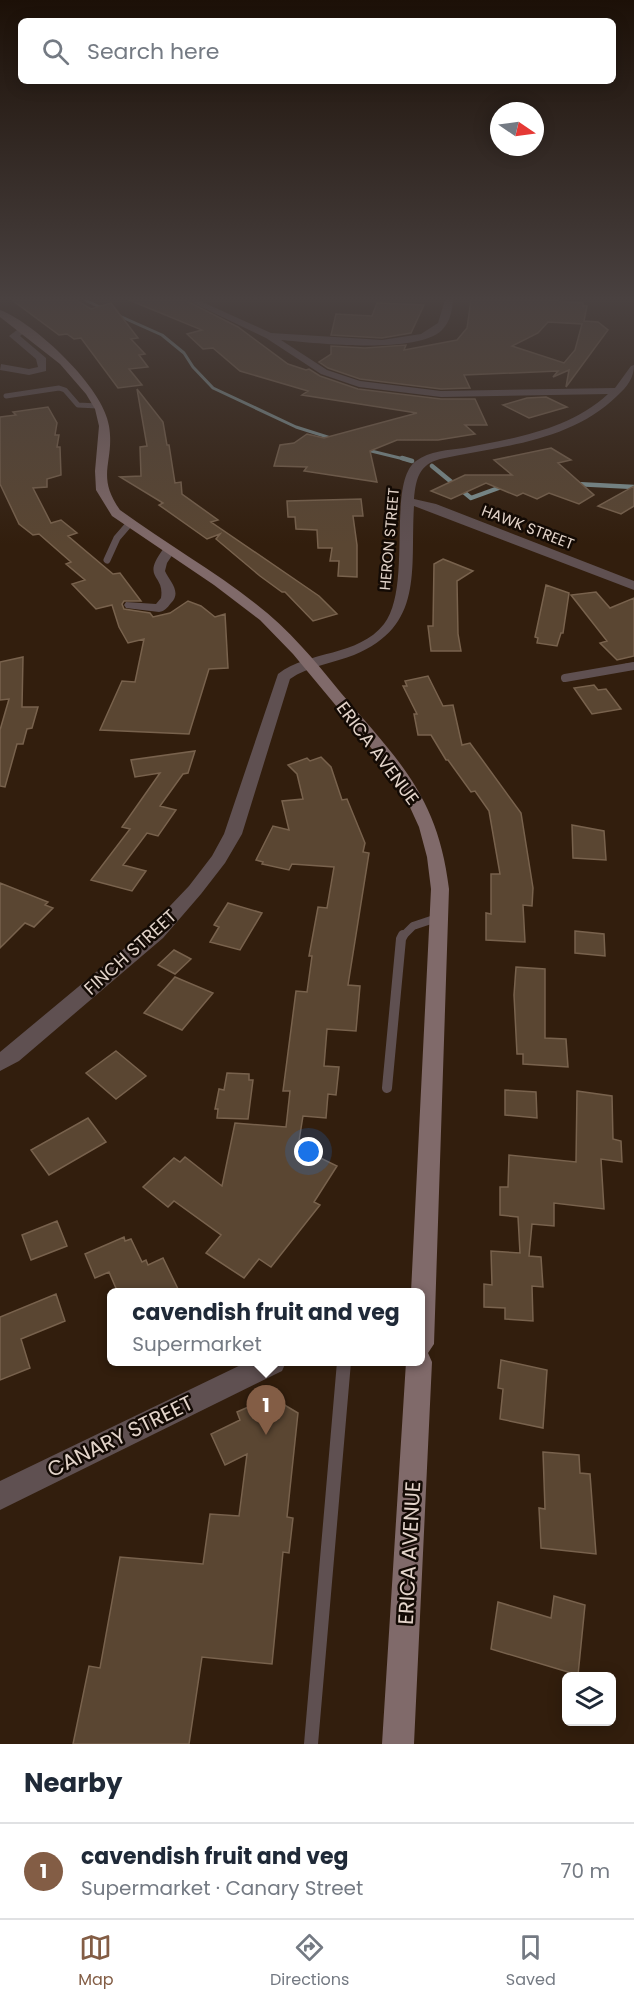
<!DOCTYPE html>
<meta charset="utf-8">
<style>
:root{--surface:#fff;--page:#f2f2f3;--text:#1f2937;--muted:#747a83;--line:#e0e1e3;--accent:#835d45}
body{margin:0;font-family:Poppins,sans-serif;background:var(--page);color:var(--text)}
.controls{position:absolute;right:18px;bottom:18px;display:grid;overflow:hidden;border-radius:9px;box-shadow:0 3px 15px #0003}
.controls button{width:54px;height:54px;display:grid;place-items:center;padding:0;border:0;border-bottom:2px solid var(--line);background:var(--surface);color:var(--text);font:30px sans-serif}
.compass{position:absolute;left:490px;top:102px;width:54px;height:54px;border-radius:50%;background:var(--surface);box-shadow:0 3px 15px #0003;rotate:103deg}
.you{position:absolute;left:309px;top:1152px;width:21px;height:21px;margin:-15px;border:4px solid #fff;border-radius:50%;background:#1a73e8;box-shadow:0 0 0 9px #1a73e833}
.badge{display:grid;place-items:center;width:39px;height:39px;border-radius:50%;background:var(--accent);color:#fff;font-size:20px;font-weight:700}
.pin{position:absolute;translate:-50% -50px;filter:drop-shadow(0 2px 3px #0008)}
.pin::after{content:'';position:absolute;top:32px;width:21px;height:18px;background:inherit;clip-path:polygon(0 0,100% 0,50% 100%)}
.popup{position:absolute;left:107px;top:1288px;width:318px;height:78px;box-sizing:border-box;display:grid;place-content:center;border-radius:9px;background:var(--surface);filter:drop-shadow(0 2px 4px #0005);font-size:20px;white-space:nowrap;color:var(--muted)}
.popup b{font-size:22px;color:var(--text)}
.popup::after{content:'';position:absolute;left:50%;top:100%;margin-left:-12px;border:12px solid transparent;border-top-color:var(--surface)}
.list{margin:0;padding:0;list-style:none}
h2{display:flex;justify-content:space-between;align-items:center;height:78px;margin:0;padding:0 24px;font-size:26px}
h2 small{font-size:20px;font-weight:400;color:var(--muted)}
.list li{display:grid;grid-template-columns:39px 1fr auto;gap:18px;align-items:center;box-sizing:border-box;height:96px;padding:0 24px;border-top:2px solid var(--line)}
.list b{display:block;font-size:22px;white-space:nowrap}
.list p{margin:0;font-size:20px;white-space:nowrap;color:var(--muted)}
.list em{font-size:20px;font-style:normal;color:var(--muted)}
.icon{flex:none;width:33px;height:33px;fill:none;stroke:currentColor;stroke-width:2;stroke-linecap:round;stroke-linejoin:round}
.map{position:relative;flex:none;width:634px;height:1744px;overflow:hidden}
.search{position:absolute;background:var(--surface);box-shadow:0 3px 15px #0003;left:18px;right:18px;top:18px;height:66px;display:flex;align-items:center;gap:15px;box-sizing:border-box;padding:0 21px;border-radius:9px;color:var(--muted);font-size:22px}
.sheet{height:174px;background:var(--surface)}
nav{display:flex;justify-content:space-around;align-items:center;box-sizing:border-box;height:84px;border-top:2px solid var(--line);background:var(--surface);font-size:16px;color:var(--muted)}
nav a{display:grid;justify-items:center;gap:3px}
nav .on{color:var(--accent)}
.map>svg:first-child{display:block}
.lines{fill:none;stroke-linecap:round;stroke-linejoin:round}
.stream-far1{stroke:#809596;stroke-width:3}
.stream{stroke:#809596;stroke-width:4.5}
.building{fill:#5a4632;stroke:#78624d;stroke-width:1.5;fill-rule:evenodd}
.lane-far4{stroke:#5f5051;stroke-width:5}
.lane-far3{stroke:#5f5051;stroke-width:7}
.lane-far2{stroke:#5f5051;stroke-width:8}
.lane-far1{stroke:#5f5051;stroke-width:10}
.lane{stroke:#5f5051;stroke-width:14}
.street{fill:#5f5051;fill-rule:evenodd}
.secondary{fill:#806a6a;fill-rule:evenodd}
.labels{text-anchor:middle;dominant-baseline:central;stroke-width:5;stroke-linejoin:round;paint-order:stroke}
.far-street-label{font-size:15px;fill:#e3d4ca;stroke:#130a04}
.street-label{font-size:18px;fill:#e3d4ca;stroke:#130a04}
.near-street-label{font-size:21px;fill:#e3d4ca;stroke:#130a04}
</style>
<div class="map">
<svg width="634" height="1744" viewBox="0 0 634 1744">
<rect width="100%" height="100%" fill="#321e0d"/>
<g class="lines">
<path class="stream-far1" d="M85 300 106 310
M115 314 162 335 184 353 193 367 213 388 296 427 337 440
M363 449 408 460"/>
<path class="stream" d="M402 458 412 461
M432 466 471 498 504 486
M576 484 634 487"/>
</g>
<path class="building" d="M12 300H76L91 309 111 303 138 338 131 339 145 354 139 355 148 367 129 369 142 385 118 388 81 338 74 339 67 334 59 335Z
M129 300H185L238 327 288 364 306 370 309 369 320 376 358 389 441 399H475L487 425H465L475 434 438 440H397L370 451 377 482 304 471 307 467 274 466 280 445 294 443 307 434 324 438 417 413 302 395 308 391 240 371 213 348 203 349 187 334 202 330Z
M471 300H546L583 303V306H587L584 321 598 322 608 330 566 387 569 370 553 377 558 371 464 375 470 388 441 389 360 379 328 368 319 362 331 354V346L365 348 406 345 404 350 457 340 467 328ZM548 322 582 324 575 350 564 363 512 346 538 333Z
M377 303 424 305 411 333 382 338 331 335 336 314 372 316Z
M137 389 163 422 167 445H169L175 483 181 482 182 494 218 520 211 522 319 596 337 614 313 621 285 592H282L260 576 216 539 220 534 207 539 159 505 163 503 120 477 141 476 140 447 147 446Z
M546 397 567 407 529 418 503 405 527 398Z
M48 407 57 423 55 435H59L57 447H60L61 475 47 479V487L33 488 51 523 61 520 77 533 68 536 113 574 120 573 141 601H124L122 604 124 609 150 613 153 617 170 613 188 601 201 606 215 617 225 614 228 668 209 669 189 734 100 730 122 681 135 682 144 639 128 643 119 627 112 605 96 609 72 584 85 580 66 564 71 562 39 534 33 535 19 524 0 484V417L16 415 13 412Z
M551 448 571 460 558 463 594 495 579 504 549 493 537 499 523 493 517 496 486 483 451 499 431 491 465 475H512L494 460Z
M634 486V506L621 514 598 506Z
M361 499 363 516H353L357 545V577L338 576 339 561H330L332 548H318L317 530 296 529 295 517H288L287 501Z
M443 559 473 571 457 581 458 634 461 651H431L428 626H433L434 564Z
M546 585 569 593 563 633H561L557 646 537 643 538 638 535 637Z
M596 592 610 608 634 598V656L617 660 600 643 607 641 571 595Z
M23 657 22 707H38L32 728 27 729 23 744H17L5 787 0 786V730L9 699 0 700V662Z
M428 676 443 706 453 705 462 745 470 743 521 813 533 888 532 906 523 905 525 942 486 940V913L491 914V874H500L489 811 475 791 471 792 448 760H446L431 735H418L414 714H417L403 686H407L405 681Z
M594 685 598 690 606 689 621 709 592 714 574 688Z
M195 751 188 773 183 774 160 806 176 810 158 836 147 833 123 865 146 871 132 891 91 880 130 829 122 827 160 773 135 777 131 760Z
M321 757 331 767 342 800 347 799 365 843 363 852 369 853 348 985 360 986 356 1031 327 1029 324 1066 339 1067 336 1095 328 1094 326 1118 303 1116 298 1147 337 1166 314 1202 320 1205 271 1267 259 1259 244 1278 206 1253 221 1235 174 1201 168 1207 143 1187 174 1158 180 1162 185 1157 222 1186 235 1123 286 1127 290 1091H283L296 991 307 992 312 956H309L318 907 327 908 334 867 292 864 289 870 262 864 263 862 256 860 273 826 289 830 282 801 303 799 297 774 288 765 307 758 310 761Z
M572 825 604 831 606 860 573 858Z
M0 883 48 902 45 905 53 908 34 927 25 923 0 948Z
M228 903 262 913 240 950 210 942 219 927 214 925Z
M575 931 604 934 605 956 575 953Z
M174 950 191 959 175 974 158 965Z
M516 967 545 969V1038L566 1039 568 1067 523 1064V1054H517L514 995Z
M175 977 213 993 182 1030 144 1013Z
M116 1051 146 1076 116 1099 86 1073Z
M227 1073 249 1074V1080H253L248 1119 217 1118 218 1109H215L219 1089 224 1090Z
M505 1090 536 1092 537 1118 505 1115Z
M577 1091 612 1096 613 1139 621 1141 622 1162 601 1159 604 1209 554 1203V1226L532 1224 529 1256 541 1257 543 1287 532 1286 533 1321 505 1319V1308L484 1307V1284L492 1285 491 1251 520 1253 518 1217 500 1215V1187H508L509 1155 576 1162Z
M88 1118 106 1142 49 1175 31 1150Z
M57 1221 67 1246 31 1260 22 1235Z
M124 1237 125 1241 131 1239 142 1262 146 1260 148 1265 163 1258 180 1293H118L109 1272 95 1278 85 1254Z
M56 1294 65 1321 21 1339 30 1368 0 1380V1317Z
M501 1360 547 1370 543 1428 500 1419 503 1389 498 1388Z
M271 1397 298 1413 287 1517 293 1518 289 1553 283 1552 272 1664 202 1657 189 1744H73L89 1666 100 1668 120 1557 203 1564 210 1514 239 1516 247 1454 225 1465 211 1434 240 1420 237 1412Z
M543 1452 579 1455 580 1473 590 1474 596 1554 541 1548 539 1508 545 1509Z
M554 1596 585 1605 578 1675 491 1649 498 1602 551 1618Z"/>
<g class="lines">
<path class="lane-far4" d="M6 396 59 388 65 390 78 405 98 406"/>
<path class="lane-far3" d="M107 560 117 538 130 523
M627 667 634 666"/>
<path class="lane-far2" d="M565 678 634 666
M402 937 413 926 440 917"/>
<path class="lane-far1" d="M387 1088 401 939 403 935"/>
<path class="lane" d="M311 1744 344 1362"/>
<path class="street" d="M187 300H198L271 333 382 340 421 334 438 323 445 300H453C452 311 450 322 442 330 416 355 316 343 281 340L327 370 360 381 441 391 615 388 631 366 634 365C634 378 627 387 617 396 570 442 501 446 440 459 419 465 416 478 414 499L436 504 634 581V590L414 506C410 569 425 626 354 655 334 663 308 666 290 679L242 834 225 863 201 894 163 938 19 1061 0 1071V1052L149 928 189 886 212 856 224 834 278 674C309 650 358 657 384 624 413 587 386 483 416 461 429 451 449 450 464 448 515 438 569 430 608 394L441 397 359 387 321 374 266 338Z
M21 327 29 329 20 336 46 358V371L29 375 0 370 1 364 29 369 38 367 36 359 9 336Z
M169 547 175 551 167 563 165 571C170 582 182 592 171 603 167 608 165 611 159 612L126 608 124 605 126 602 156 604 161 598C165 573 140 580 164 548Z
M247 1362H286L282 1371 0 1510V1481Z"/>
<path class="secondary" d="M0 310C35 323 104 388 109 426 115 462 95 475 120 510 165 543 213 570 256 604 289 629 315 661 341 693 398 760 438 796 449 889L434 1344 428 1353 432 1362 414 1744H382L406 1362H421V1292H411L431 889 427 857 419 827 403 792 387 767 293 654 260 620 214 585 112 516 96 490 95 471 99 426 95 409 86 394 60 364 0 317Z"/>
</g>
<linearGradient id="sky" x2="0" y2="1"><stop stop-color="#1c1007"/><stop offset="0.55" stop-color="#494140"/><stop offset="1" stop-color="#494140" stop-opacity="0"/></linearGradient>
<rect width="634" height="544" fill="url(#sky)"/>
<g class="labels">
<g class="far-street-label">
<text transform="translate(528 527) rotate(21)">HAWK STREET</text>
<text transform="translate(389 539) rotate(-85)">HERON STREET</text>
</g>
<g class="street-label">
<text transform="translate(378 753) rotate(53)">ERICA AVENUE</text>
<text transform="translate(130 952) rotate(-42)">FINCH STREET</text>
</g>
<g class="near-street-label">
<text transform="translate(120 1436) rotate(-26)">CANARY STREET</text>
<text transform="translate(409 1553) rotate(-87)">ERICA AVENUE</text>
</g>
</g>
</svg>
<div class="controls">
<button><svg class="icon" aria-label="layers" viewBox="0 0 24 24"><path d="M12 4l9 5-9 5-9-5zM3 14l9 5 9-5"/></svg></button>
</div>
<svg class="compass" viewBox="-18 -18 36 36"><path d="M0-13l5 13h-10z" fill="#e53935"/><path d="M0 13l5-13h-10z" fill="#747a83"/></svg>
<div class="you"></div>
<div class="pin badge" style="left:266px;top:1435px">1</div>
<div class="popup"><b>cavendish fruit and veg</b>Supermarket</div>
<div class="search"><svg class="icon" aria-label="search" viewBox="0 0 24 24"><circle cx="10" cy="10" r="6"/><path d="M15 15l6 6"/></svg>Search here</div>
</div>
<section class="sheet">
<h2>Nearby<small></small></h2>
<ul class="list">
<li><span class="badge">1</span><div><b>cavendish fruit and veg</b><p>Supermarket · Canary Street</p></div><em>70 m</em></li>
</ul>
</section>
<nav>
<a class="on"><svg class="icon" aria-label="map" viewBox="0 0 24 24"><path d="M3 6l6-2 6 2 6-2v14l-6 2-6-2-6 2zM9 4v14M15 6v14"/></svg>Map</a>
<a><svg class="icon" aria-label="directions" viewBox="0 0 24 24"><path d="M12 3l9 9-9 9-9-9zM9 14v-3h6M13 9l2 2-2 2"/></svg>Directions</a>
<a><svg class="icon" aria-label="saved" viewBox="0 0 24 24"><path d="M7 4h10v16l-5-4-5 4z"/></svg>Saved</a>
</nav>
